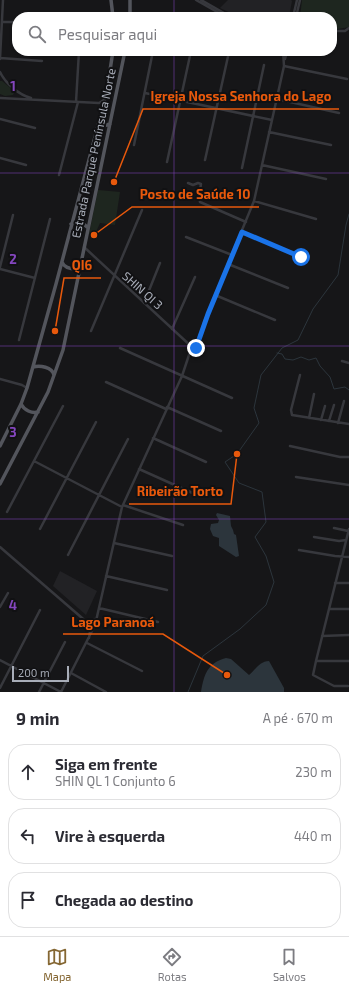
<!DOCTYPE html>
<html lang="pt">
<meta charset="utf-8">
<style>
:root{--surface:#fff;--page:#f2f2f3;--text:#2b2b33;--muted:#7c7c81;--line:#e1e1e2;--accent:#856733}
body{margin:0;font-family:"Exo 2",sans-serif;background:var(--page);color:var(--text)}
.scale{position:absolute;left:12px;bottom:10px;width:57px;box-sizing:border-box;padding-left:4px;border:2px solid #a8adb8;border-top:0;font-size:11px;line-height:14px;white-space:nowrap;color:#a8adb8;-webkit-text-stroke:3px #111113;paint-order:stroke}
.stop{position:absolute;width:12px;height:12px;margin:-9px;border:3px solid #1a73e8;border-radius:50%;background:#fff}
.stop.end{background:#1a73e8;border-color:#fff;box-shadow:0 1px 4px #0008}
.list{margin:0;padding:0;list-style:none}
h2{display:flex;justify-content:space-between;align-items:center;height:52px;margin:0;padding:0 16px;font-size:17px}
h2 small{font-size:13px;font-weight:400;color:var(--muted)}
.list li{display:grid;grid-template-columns:26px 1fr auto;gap:12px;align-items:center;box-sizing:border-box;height:56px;margin:0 8px 8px;padding:0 8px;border:1px solid var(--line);border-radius:16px}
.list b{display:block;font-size:15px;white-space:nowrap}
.list p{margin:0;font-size:13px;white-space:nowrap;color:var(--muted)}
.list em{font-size:13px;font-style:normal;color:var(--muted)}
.icon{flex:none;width:22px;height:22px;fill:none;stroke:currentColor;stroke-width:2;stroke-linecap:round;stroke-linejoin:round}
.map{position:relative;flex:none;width:349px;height:692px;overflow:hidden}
.search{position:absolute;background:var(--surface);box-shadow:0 1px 3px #0004;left:12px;right:12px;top:12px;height:44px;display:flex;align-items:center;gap:10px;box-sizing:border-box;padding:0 14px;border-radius:16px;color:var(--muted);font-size:15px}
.sheet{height:244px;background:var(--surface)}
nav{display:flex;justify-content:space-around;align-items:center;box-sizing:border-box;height:56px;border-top:1px solid var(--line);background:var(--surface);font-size:11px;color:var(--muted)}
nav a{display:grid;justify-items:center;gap:2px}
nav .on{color:var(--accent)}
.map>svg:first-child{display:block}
.built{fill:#222225}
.green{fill:#1e261f}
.water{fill:#2c353c}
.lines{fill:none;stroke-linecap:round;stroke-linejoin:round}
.stream{stroke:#2c353c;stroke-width:1}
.minor{stroke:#37383d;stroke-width:2.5}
.major{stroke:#53555c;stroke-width:3.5}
.route{stroke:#1a73e8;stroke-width:5}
.grid{fill:none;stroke:#8446be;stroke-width:1;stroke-opacity:0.55}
.labels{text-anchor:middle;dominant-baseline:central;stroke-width:4;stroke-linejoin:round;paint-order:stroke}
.street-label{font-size:12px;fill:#a8adb8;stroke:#111113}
.grid-label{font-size:13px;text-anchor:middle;font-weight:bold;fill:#8446be;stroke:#111113;stroke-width:4;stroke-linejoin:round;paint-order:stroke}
.leader{fill:none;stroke:#e8590c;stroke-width:1.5}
.callout-dot{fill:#e8590c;stroke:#111113;stroke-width:1.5}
.callout-label{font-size:13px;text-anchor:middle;font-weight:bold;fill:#e8590c;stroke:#111113;stroke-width:4;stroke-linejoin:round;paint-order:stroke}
</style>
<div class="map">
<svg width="349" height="692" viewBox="0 0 349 692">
<rect width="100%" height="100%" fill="#161618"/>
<path class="built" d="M228 0H291L292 1 289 17H239L220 8Z
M60 571 97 591 86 615 53 586Z"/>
<path class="green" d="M302 0H349V27L338 29H332V17H300Z
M0 81H2L13 90 14 93 13 95 5 96 0 94Z
M98 190 120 192 115 225 100 223 95 234H89Z"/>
<path class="water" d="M217 513 230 516 231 526 233 530 234 534 236 535 239 556 236 557 219 546V538L213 536 210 529 211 524 218 523 219 520 216 515Z
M226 658 231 659 249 675C255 670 260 661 269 661L284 688V692H201C204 675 207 663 226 658Z"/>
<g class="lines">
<path class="stream" d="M277 353 282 354 285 359 293 360 301 357 309 360 316 358 320 366 330 377 334 389 345 387 349 390
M188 692 203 656 240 629 266 605 274 582 266 556 255 537 266 522 262 492 239 483 225 462 237 454 259 423 254 408 261 375 282 348 298 340 313 309 338 275 346 225 349 214"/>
<path class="minor" d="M196 0 226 17
M201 0 231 17
M293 17 297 0
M296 17 300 0
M2 22H17
M332 31H345L349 28
M0 58 42 61
M0 59 3 0
M285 59 287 51
M284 66 347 79
M0 72C5 83 19 95 31 98
M145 93 272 120
M0 98 99 103 104 100
M277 99 339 113
M76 102 79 51
M0 119 35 128
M269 132 331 145
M134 145 153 51
M0 158 26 165
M205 160 229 52
M167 162 191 51
M262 165 326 179
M242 168 264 65
M59 175 78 102
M188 183 193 185 198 183 201 184 199 196 200 202 246 222
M254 201 316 219
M242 232 301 257
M186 237 232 255
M84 247 193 348
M228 264 288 288
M0 267 13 215
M0 269 35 278
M215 295 275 320
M144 303 160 263
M172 329 195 277
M91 331 142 210
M19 340 50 219
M120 348 232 398
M196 350 193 348 190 352 193 354 196 352 204 322 254 201 284 66 283 51
M342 361 349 363
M300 375 291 410 292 415 349 424
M0 379 22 385 27 388
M106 382 166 409
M167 407 221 431
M309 418 314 394
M321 420 325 406
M329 421 334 405
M338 423 344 401
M153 438 206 462
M290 446 340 457H349
M34 461 122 507
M139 469 197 495
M296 477 349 485
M123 505 183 525
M7 512 63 406
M334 528 348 531
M40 529 96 422
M314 537 339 541 346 540
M114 543 172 556
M0 547 89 624 92 626 95 625
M299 550 335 556 349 557
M68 555 128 439
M106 576 167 590
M335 583H349
M0 607 8 593
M99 608 158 622
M329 609H349
M96 621 122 507 182 376 190 352
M91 625 92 620 94 619 96 621
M322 636 349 635
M89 638 91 625
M87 643 142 671
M0 660 61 692 95 625
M316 661 349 529
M71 673 106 692
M348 686H334L313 675 316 661H349
M0 688 40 610
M39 692 65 642"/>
<path class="major" d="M111 0 113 17
M130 17V0
M99 121 103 126 110 124
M71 224C77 221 84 223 88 228
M62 262C64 268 71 269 77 269L80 267
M33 367C40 365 52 367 54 375
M21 404C24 410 32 414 38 412
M0 446 21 404 27 388 56 284 103 107 108 83 113 51
M0 484 48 392 63 350 125 51"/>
</g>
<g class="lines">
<path class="route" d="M196 348 208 314 242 232 301 257"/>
</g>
<path class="grid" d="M174 0V17M174 51V692M0 173H349M0 346H349M0 519H349"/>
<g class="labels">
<g class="street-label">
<text transform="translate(93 153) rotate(-78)">Estrada Parque Península Norte</text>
<text transform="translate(143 290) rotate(42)">SHIN QI 3</text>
</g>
</g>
<g class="grid-label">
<text x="13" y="91">1</text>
<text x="13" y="264">2</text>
<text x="13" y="437">3</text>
<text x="13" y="610">4</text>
</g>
<path class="leader" d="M114 182L143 109H339M94 235L132 207H259M55 331L64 278H101M237 454L231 504H129M227 675L163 634H63"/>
<g class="callout-dot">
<circle cx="114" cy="182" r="4"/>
<circle cx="94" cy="235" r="4"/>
<circle cx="55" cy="331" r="4"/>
<circle cx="237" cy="454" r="4"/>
<circle cx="227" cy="675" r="4"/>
</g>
<g class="callout-label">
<text x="241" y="101">Igreja Nossa Senhora do Lago</text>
<text x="195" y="199">Posto de Saúde 10</text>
<text x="82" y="270">QI6</text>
<text x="180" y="496">Ribeirão Torto</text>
<text x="113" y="627">Lago Paranoá</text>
</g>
</svg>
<div class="scale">200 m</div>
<div class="stop" style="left:301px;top:257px"></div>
<div class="stop end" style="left:196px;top:348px"></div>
<div class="search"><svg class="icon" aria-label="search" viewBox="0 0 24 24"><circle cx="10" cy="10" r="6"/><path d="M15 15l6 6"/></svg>Pesquisar aqui</div>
</div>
<section class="sheet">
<h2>9 min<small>A pé · 670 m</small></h2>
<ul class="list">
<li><svg class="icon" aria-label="ahead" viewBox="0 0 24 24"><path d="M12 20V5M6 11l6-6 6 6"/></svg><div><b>Siga em frente</b><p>SHIN QL 1 Conjunto 6</p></div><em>230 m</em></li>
<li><svg class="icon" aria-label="left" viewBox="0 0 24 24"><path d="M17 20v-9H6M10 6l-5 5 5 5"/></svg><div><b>Vire à esquerda</b></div><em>440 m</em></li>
<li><svg class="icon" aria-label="arrive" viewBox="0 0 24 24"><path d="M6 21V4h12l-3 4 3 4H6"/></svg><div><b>Chegada ao destino</b></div></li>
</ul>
</section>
<nav>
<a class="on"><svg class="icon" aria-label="map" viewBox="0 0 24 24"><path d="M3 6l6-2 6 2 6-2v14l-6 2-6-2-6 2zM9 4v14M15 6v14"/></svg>Mapa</a>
<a><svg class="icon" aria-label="directions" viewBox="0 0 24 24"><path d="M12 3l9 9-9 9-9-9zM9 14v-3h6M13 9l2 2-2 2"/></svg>Rotas</a>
<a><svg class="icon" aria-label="saved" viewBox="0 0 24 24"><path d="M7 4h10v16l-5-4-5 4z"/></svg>Salvos</a>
</nav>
